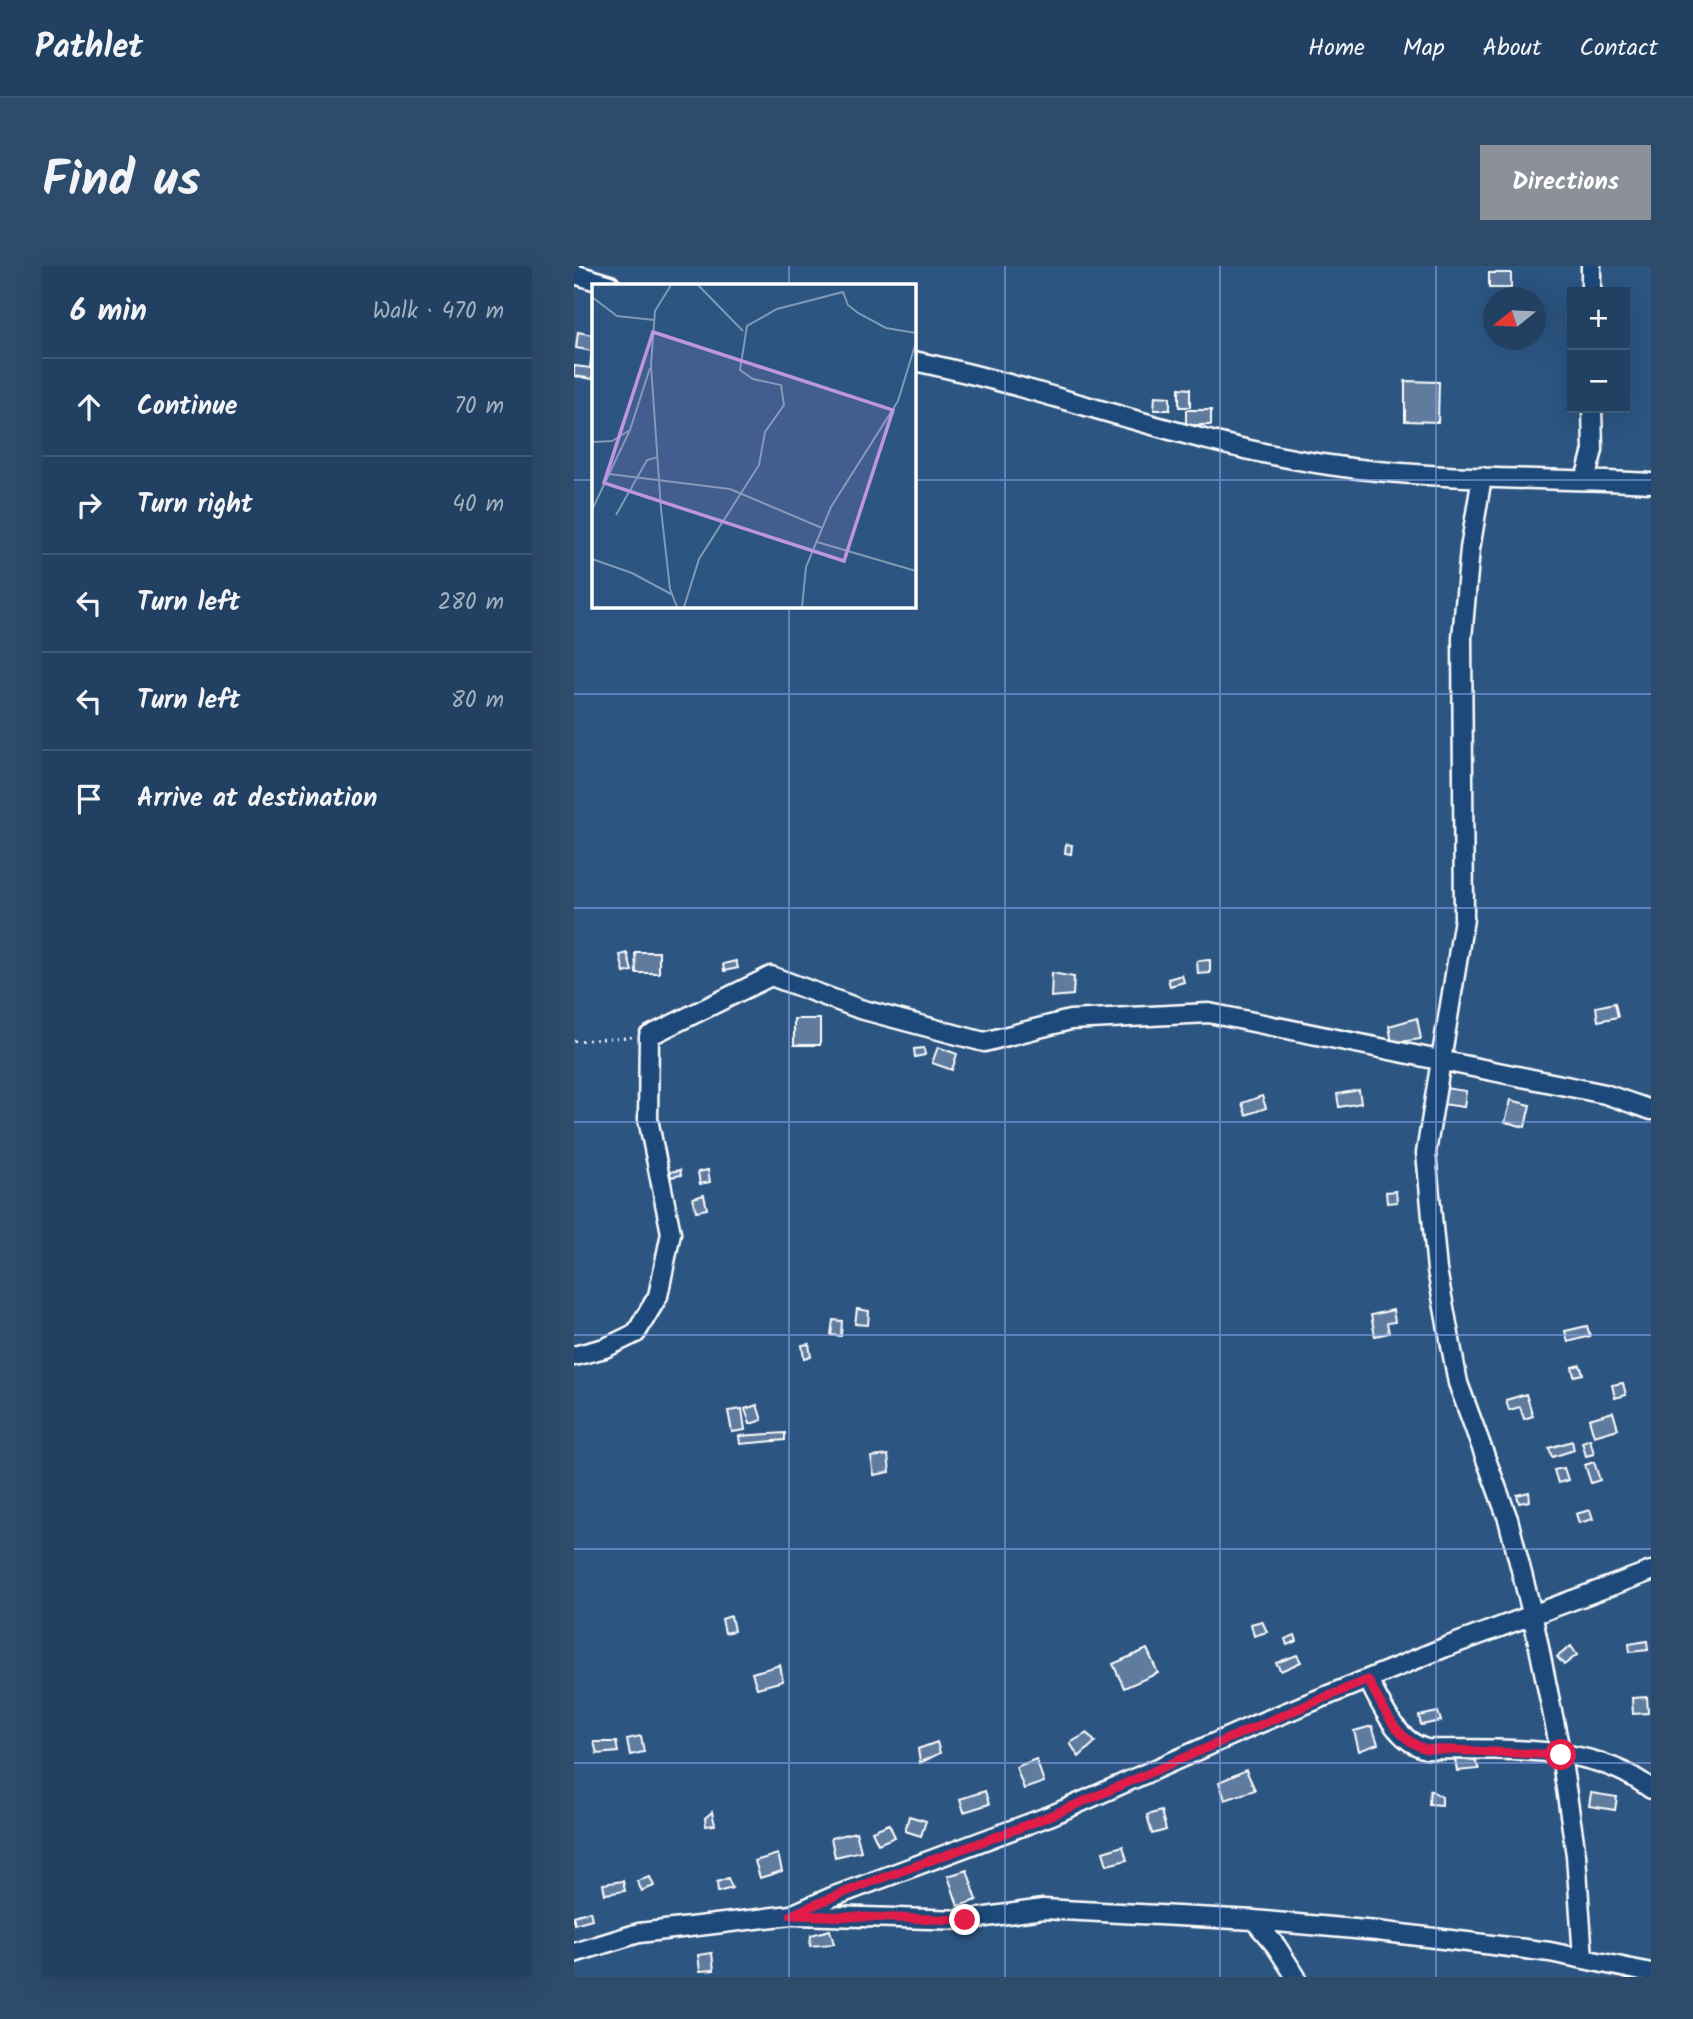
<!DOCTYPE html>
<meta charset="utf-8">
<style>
:root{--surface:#214062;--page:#2d4b6b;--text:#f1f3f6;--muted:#a2afbe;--line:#3e5977;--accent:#8c9099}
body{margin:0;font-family:Kalam,sans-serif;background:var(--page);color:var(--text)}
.controls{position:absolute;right:21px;top:21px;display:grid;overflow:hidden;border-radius:0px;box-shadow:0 7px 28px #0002}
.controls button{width:63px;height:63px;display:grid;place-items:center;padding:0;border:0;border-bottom:2px solid var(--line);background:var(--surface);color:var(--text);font:35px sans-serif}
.compass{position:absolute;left:909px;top:21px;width:63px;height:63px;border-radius:50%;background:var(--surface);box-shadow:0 7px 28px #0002;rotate:252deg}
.stop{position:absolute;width:21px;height:21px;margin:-16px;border:5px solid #e11d48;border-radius:50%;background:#fff}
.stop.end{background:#e11d48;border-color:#fff;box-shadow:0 2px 7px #0008}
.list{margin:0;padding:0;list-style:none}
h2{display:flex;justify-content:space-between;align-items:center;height:91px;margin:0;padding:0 28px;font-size:30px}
h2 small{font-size:23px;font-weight:400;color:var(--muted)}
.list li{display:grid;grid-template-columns:46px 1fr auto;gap:21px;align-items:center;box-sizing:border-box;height:98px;padding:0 28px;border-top:2px solid var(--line)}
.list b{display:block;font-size:26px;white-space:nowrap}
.list em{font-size:23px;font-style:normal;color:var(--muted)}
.icon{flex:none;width:38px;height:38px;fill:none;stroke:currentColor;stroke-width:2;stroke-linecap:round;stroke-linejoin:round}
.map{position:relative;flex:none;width:1077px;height:1711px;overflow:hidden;border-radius:0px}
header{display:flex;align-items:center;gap:42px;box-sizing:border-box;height:98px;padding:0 35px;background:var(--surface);border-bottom:2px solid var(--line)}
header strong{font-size:33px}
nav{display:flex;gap:38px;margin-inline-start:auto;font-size:24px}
.intro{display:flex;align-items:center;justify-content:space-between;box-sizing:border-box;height:168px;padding:0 42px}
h1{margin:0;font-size:49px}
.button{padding:18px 32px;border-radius:0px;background:var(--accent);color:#fff;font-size:24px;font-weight:700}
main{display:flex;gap:42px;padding:0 42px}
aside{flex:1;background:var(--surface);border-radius:0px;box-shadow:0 7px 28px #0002}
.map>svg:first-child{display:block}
.building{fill:#5e7c9f;stroke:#fff;stroke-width:2}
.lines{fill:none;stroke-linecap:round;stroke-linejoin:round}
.street-casing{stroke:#fff;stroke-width:23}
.path{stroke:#fff;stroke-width:2.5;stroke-dasharray:2 5;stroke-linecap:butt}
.street{stroke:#1f4a7a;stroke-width:18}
.route{stroke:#e11d48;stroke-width:9}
.grid{fill:none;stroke:#8ea6ec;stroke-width:2;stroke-opacity:0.55}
.inset-road{fill:none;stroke:#8099b4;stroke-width:2}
.view{fill:#bd96df;fill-opacity:0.15;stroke:#bd96df;stroke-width:3.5}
.inset-edge{fill:none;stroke:#fff;stroke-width:3.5}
</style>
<header>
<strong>Pathlet</strong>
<nav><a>Home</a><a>Map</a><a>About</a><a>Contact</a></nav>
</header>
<div class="intro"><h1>Find us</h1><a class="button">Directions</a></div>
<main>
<aside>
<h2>6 min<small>Walk · 470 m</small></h2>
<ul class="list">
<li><svg class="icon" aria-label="ahead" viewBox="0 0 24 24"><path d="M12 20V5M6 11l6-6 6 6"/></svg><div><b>Continue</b></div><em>70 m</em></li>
<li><svg class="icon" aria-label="right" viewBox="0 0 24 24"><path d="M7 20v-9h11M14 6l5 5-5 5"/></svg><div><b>Turn right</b></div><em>40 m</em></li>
<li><svg class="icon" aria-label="left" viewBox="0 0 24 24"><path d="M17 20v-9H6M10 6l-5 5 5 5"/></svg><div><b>Turn left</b></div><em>280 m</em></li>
<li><svg class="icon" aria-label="left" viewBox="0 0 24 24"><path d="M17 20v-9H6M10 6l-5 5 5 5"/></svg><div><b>Turn left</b></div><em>80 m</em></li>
<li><svg class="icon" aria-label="arrive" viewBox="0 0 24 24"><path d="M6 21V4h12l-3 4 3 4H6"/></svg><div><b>Arrive at destination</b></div></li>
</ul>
</aside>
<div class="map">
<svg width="1077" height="1711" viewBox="0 0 1077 1711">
<rect width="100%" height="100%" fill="#2c5582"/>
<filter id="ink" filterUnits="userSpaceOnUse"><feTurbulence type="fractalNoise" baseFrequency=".0143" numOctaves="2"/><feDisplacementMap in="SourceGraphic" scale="14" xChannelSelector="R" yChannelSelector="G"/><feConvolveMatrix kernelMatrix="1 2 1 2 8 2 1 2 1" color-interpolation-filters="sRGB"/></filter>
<g filter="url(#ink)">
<path class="building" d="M915 7H937V22H915Z
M4 66 19 69V113L0 110V100L16 102 18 85 2 82Z
M831 115 865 116 864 156 831 155Z
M605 122 616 123V141H605Z
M581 130 596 131V144H580Z
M612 144H637V159H612Z
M492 578 498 579 497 588 491 587Z
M61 686H85V707H62Z
M53 687 58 705 50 707 46 689Z
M636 694V707L624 708 623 695Z
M162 695 164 702 150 705 149 698Z
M478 707 500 711 499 729 477 731Z
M608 709 610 716 596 720 594 713Z
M1041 737 1044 751 1024 755 1022 741Z
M843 752 847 773 818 777 815 760Z
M220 753H246V779H220Z
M364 781 383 788 378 804 358 797Z
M350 782 351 789 341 791 340 783Z
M870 822 892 825 890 841 868 838Z
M785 824 787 837 765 841 763 828Z
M688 830 692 842 672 849 668 837Z
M937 834 956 839 951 861 931 856Z
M106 904 107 909 97 911 96 906Z
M134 904 136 916 126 918 124 906Z
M822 925 823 936 813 937 812 926Z
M130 929 133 943 122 945 119 932Z
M283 1043 295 1045 294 1059 281 1058Z
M819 1044 821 1056 813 1057 815 1067 801 1070 797 1049Z
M259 1054 268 1055 267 1070 257 1069Z
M1013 1060 1016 1070 994 1076 991 1065Z
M235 1078 237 1091 230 1092 228 1079Z
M1006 1099 1009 1108 1000 1110 998 1101Z
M1049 1117 1052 1129 1041 1132 1038 1119Z
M952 1128 959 1150 950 1153 946 1141 935 1144 932 1134Z
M183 1139 188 1154 176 1158 171 1143Z
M168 1143 171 1164 158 1166 154 1145Z
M1039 1146 1044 1163 1020 1170 1015 1153Z
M211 1167V1174L166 1178 165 1170Z
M1016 1173 1020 1188 1012 1190 1008 1176Z
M998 1175 1000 1184 978 1191 975 1182Z
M314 1189 316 1206 300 1209 297 1191Z
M1020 1196 1026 1214 1017 1217 1011 1199Z
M990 1202 994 1214 984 1217 980 1204Z
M955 1226 956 1235 945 1237 943 1229Z
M1016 1244 1019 1253 1005 1257 1002 1248Z
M157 1350 160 1365 151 1367 148 1353Z
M688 1355 693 1366 680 1370 677 1358Z
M721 1369 723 1375 713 1379 711 1373Z
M1073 1375 1074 1384 1056 1386 1055 1378Z
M997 1380 1003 1389 990 1399 983 1391Z
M573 1383 584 1407 550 1422 539 1398Z
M723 1389 727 1396 707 1405 702 1397Z
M206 1399 209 1415 183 1422 178 1407Z
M1073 1431 1074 1447 1059 1448 1058 1432Z
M864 1446 867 1455 847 1459 845 1450Z
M798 1460 804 1478 785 1485 780 1465Z
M513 1467 521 1476 505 1491 496 1477Z
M67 1470 70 1486 56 1489 53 1473Z
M20 1476H42L44 1486 23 1488Z
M363 1476 366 1487 346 1497 344 1483Z
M462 1493 470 1516 450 1523 442 1501Z
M881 1493 901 1495 905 1503 883 1505Z
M672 1504 681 1524 651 1534 645 1516Z
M856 1524 868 1531V1539L855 1538Z
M411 1525 415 1538 390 1546 386 1533Z
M1017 1527 1043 1531 1041 1544 1015 1540Z
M587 1545 592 1564 578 1568 573 1549Z
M138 1546 141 1559 132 1560 131 1552Z
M335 1550 352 1555 347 1570 331 1565Z
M315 1558 321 1571 304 1578 298 1565Z
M282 1566 287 1585 261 1591 257 1572Z
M549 1580 553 1594 533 1599 529 1586Z
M204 1588 208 1605 186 1612 181 1595Z
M393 1604 403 1634 384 1640 374 1610Z
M76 1611 80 1620 68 1625 63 1615Z
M154 1612 158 1622 144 1626 143 1616Z
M49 1615 51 1625 31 1628 29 1618Z
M16 1645 18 1653 0 1658V1650Z
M256 1664 260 1678 236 1680 237 1669Z
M138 1687 140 1704 126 1705 124 1689Z"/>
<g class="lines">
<g class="street-casing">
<path id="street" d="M1017 0V26
M0 8 36 19
M340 95C480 124 613 178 755 199 861 215 970 211 1077 217
M908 211 896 283 888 372 890 653 852 887 863 1004 884 1117 934 1253 958 1347 987 1489 1002 1589 1009 1692
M1011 214 1019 184 1018 142
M0 1090 31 1082 62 1067 84 1030 97 967 74 853 75 770 197 710 286 743 410 776 496 754 635 747 1031 828 1077 844
M794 1414C809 1441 821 1474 852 1483 925 1485 1016 1475 1077 1523
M221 1649 391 1654 469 1643 680 1654 803 1665 976 1686 1077 1707
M680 1654 702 1680 722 1711
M0 1687 65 1667 217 1649 258 1631 478 1549 681 1459 872 1381 1077 1305"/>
</g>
<path class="path" d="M0 775 61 771"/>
<use href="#street" class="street"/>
</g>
</g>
<g class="lines" filter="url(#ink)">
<path class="route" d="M391 1654 217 1649C303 1610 394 1584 480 1548 585 1504 688 1456 794 1414 809 1441 821 1474 852 1483L987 1489"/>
</g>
<path class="grid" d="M215 0V19M431 0V1711M646 0V1711M862 0V1711M0 214H19M340 214H1077M215 340V1711M0 428H1077M0 642H1077M0 856H1077M0 1069H1077M0 1283H1077M0 1497H1077"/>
<g transform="translate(18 18)">
<rect width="324" height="324" fill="#2c5582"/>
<path class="inset-road" d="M79 1 63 27 59 81 69 225 78 305 85 323M106 1 151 47M0 13 25 32 62 36M0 158 20 157 38 146M17 190 138 205 230 244M0 226 38 146 58 84M24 231 55 176 66 173M225 258 324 287M0 275 40 289 79 310M92 323 107 275 167 181 173 148 192 121 189 101 161 95 148 86 155 42 185 25 251 8 256 21 266 29 294 44 324 49M210 323 214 283 239 223 306 117 324 58"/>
<path class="view" d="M61 48 301 126 252 277 12 199Z"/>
<rect width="324" height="324" class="inset-edge"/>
</g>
</svg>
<div class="controls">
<button>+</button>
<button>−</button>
</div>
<svg class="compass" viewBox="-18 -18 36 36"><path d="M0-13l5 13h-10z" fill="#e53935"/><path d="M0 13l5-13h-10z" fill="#a2afbe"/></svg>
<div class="stop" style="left:987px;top:1489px"></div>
<div class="stop end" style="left:391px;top:1654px"></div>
</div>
</main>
